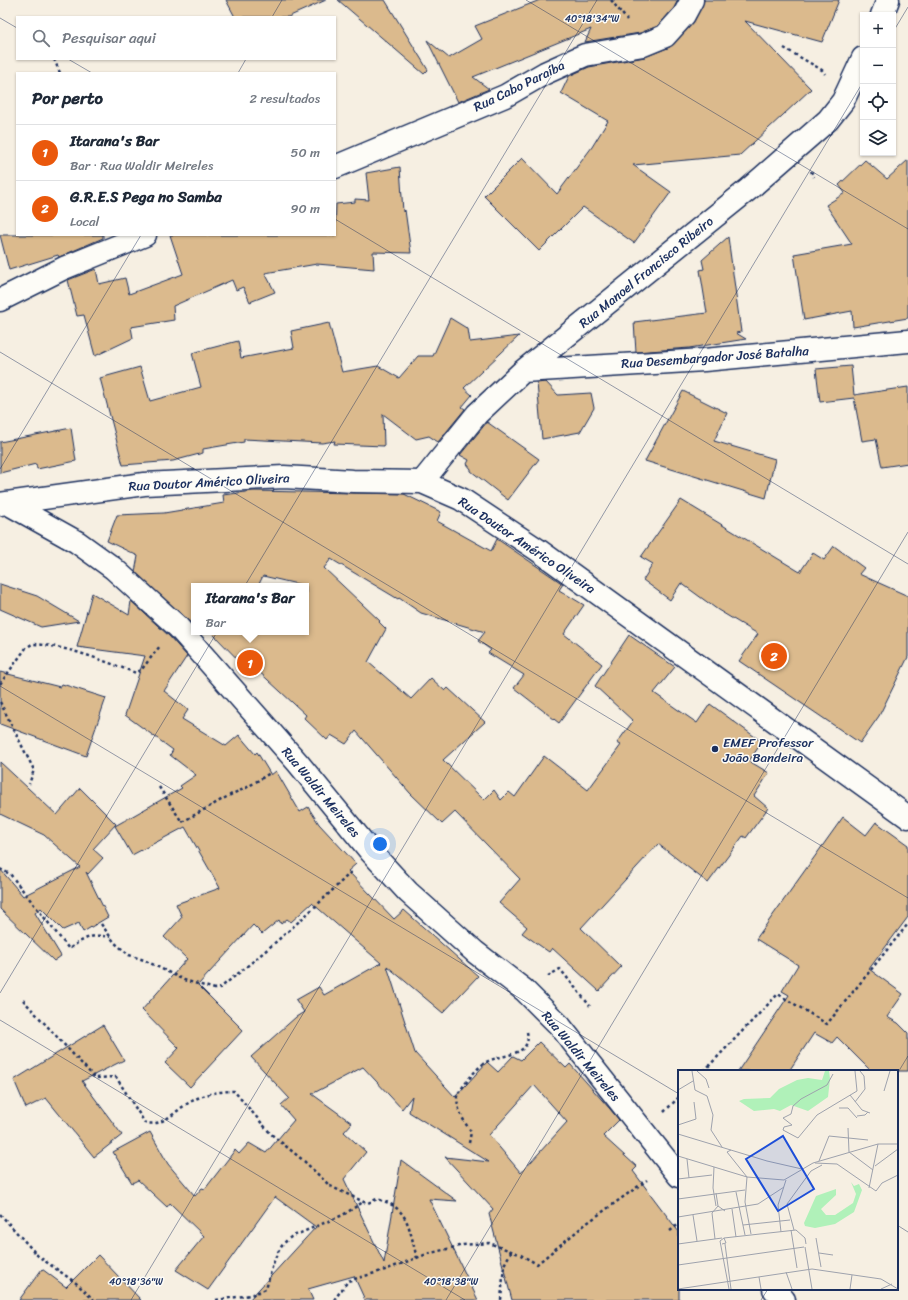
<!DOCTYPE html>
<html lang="pt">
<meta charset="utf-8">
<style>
:root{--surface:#fff;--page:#f6f6f7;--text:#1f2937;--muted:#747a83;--line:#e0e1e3;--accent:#ea580c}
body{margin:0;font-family:Sriracha,sans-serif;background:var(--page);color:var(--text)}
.controls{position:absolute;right:12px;top:12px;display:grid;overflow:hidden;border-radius:0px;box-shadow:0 1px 3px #0004}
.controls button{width:36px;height:36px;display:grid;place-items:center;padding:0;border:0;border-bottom:1px solid var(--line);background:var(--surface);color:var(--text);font:20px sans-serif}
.you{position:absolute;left:380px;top:844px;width:14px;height:14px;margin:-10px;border:3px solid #fff;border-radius:50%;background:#1a73e8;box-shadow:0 0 0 6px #1a73e833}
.badge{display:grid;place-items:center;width:26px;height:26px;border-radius:50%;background:var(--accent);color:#fff;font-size:13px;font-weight:700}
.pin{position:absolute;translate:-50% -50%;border:2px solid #fff;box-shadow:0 1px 4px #0006}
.popup{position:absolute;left:191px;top:583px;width:118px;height:52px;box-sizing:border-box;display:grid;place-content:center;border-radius:0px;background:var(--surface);filter:drop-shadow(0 1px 3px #0005);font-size:13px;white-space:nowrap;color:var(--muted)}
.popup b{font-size:15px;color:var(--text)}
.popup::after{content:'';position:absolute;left:50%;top:100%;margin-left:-8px;border:8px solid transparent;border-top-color:var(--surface)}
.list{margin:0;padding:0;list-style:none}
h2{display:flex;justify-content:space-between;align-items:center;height:52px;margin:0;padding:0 16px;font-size:17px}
h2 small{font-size:13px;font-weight:400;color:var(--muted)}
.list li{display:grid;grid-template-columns:26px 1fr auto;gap:12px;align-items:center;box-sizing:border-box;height:56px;padding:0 16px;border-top:1px solid var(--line)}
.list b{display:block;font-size:15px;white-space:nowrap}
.list p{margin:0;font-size:13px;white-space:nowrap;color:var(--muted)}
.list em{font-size:13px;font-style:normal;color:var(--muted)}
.icon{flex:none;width:22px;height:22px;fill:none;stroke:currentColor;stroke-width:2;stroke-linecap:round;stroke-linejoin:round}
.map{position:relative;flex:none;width:908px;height:1300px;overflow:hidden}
.search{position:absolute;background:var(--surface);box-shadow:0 1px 3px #0004;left:16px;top:16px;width:320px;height:44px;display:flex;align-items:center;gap:10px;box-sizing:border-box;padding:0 14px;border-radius:0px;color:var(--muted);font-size:15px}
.panel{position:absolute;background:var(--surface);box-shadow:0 1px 3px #0004;left:16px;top:72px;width:320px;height:164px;border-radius:0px}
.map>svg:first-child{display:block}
.building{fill:#dbba8d;stroke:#1b2f5e;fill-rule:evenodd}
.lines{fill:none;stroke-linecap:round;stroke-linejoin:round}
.minor-casing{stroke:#1b2f5e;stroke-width:25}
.path{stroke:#1b2f5e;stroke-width:2.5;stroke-dasharray:3 3;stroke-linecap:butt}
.minor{stroke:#fdfcf7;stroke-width:22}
.ticks{fill:none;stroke:#1b2f5e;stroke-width:1;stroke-opacity:0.45}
.poi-dot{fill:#1b2f5e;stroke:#fdfcf7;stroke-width:1.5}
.labels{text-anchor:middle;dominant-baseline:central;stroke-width:3;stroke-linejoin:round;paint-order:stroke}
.street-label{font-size:13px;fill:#1b2f5e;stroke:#fdfcf7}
.poi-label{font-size:13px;fill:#1b2f5e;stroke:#fdfcf7;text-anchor:start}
.inset-road{fill:none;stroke:#9ea2ad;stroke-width:1}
.view{fill:#1d4ed8;fill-opacity:0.15;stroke:#1d4ed8;stroke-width:2}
.inset-edge{fill:none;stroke:#1b2f5e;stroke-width:2}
.ticks-label{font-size:10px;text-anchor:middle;fill:#1b2f5e;stroke:#fdfcf7;stroke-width:3;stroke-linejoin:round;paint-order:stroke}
</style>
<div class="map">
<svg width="908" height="1300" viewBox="0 0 908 1300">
<rect width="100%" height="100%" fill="#f6efe2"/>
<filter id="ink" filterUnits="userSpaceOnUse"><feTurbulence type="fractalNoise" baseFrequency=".025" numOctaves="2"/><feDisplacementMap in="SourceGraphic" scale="8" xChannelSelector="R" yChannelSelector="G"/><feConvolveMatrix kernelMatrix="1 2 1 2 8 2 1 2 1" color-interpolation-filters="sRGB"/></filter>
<g filter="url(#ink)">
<path class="building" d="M226 0H326L288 17H235Z
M338 0H385L428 70 424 74Z
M540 0H678L674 8 658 26 640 33 585 42 591 29 473 77 489 89 458 102 427 40 449 58 482 39 475 26Z
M704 0H839L822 42 745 21 811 89 740 155 633 165 671 192 634 243 583 207 539 251 484 196 522 158 557 194 592 147 608 121 561 93 569 76 589 67 645 57 670 47 693 23Z
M865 160 887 179 908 160V318L853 327 852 311 804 320 794 254 852 244 826 205 845 193 839 185Z
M400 167 403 212 405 210 411 253 373 252 374 269 317 264 265 273 275 292 250 302 243 287 236 290 232 280 173 306 174 320 131 327 133 338 95 356 84 315 77 316 68 280 96 269 99 284 125 278 129 294 183 274 170 235H335L336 204 355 202V199L369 200 366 173Z
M0 235H103V238L59 257 58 255 9 270Z
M728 237 741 332 736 333 746 339 689 348 636 352 634 322 707 313 700 270 704 269 702 260Z
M450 318 468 329 470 342 519 336 464 388 472 395 462 407 465 409 438 442 429 436 416 439 383 414 384 446 334 444 335 441 322 443 244 439V442L203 449V453L173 461 123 465 100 378 140 367 150 401 201 387 192 353 238 341 241 358 294 348 291 331 329 323 342 372 378 366 399 378 418 356H433Z
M851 366 854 395 908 387V463L882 467 876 439 862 441 854 398 820 402 816 369Z
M546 382 558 395 591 393 594 408 580 432 542 439 537 383Z
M683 391 727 413 714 441 775 459 766 498 645 461Z
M487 422 539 459 508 500 471 471V469L467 464 469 460 460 455Z
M71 428 76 461 37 469 36 464 0 473V442Z
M253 491 404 494 441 512 437 521 491 551 497 539 563 584 559 590 584 605 564 634 602 664 559 723 514 688 524 675 488 653 491 650 478 641 485 632 421 613 399 598 398 599 331 559 324 568 380 621 379 622 386 629 368 662 411 699 431 678 445 691 448 688 485 722 443 760 484 800 494 790 501 800 509 792 515 797 544 756 588 790 621 745 617 743 633 721 595 686 629 635 675 667 654 693 697 723 710 704 762 742 749 761 769 773 754 796 768 808 746 838 743 836 708 883 658 844 581 928 621 967 599 991 552 948 549 952 522 933 527 927 499 903 520 879 455 812 442 824 410 793 356 731 346 744 331 735 327 740 304 718 306 715 255 668 251 673 211 632H306V586L263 576 258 586H194V626L135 572 138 556 107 541 117 515 164 513 224 503 223 495Z
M681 500 800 572 813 553 824 560 834 546 864 568 859 574 908 596V657L879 716 860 743 739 661 758 634 718 610 681 583 670 600 643 580 653 564 641 557Z
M0 584 37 596 79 621 41 627 0 609Z
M92 593 129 615 131 601 169 636 187 656 164 691 188 710 182 719 226 746 239 735 255 754 257 752 271 775 276 771 300 812 308 807 319 824 356 864 348 871 394 919 404 910 478 976 443 1013 387 966 415 1053 455 1097 487 1062 498 1072 513 1056 521 1060 539 1042 566 1068 570 1064 610 1109 619 1120 603 1136 637 1167 633 1171 679 1232V1300H512L489 1214 493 1209 445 1157 489 1162 409 1112 412 1096 402 1109 363 1067 312 1094 352 1123 344 1132 366 1152 344 1179 384 1263 401 1160 457 1201 429 1199 478 1300H365L354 1276 308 1289 313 1300H249L316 1227 275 1197 208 1290 176 1270 204 1236 170 1203 167 1207 138 1180 132 1183 113 1152 150 1132 168 1164 195 1196 202 1188 205 1189 235 1150 239 1154 249 1143 266 1153 294 1120 281 1105 289 1098 251 1057 296 1017 304 1012 296 1000 319 987 324 995 381 963 312 903 291 922 287 919 281 924 279 920 262 934 253 925 198 985 243 1030 190 1087 165 1063 179 1048 142 1010 187 959 164 937 182 917 176 904 220 888 185 827 132 855 115 826 182 788 180 786 196 775 170 755 173 750 125 715 145 656 77 647ZM534 1085 567 1122 521 1173 489 1135Z
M0 672 60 687 62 684 106 698 86 756 0 724Z
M0 762 57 815 80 788 116 824 93 849 103 858 88 874 86 872 108 917 83 932 79 923 63 930 41 908 35 913 61 956 54 961 0 909V869L23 896 80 867 44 835 0 814Z
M843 817 866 835 876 822 908 845V917L869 969 903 994 887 1017 898 1023 908 1033V1071H871L837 1037 832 1043 814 1033 789 1071H738L789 995 782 991 798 965 756 939Z
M103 1025 124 1060 82 1081 122 1135 94 1157 46 1098 26 1108 14 1080Z
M98 1255 141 1300H19L42 1269 66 1287Z"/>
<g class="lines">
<g class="minor-casing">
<path id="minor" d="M882 15 888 0
M335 167 505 96 545 73 585 55 643 45 665 36 684 15 692 0
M0 300 64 268 145 235
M523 371 704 360 908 341
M422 482 477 414 523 371 749 189 828 120 843 101 863 58
M7 503 77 542 113 568 178 627 298 763 371 852 408 892 475 952 524 990 560 1026 679 1176
M0 504 144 484 284 477 353 481 422 482 461 499 538 550 908 817
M774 1289 784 1300"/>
</g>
<path class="path" d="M611 0 627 20
M784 48 822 70 825 74
M54 59 60 73
M811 171 814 177
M0 684 26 648 32 644C65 645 104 661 136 673L142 669 160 646
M0 702 34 770 29 784
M159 787 182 822 232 794 246 788 270 773
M0 869 10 874 69 949C83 939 92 933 110 937
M101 924 115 943 129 955 144 960 184 980 215 989 220 988C268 950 309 914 352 871
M548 976 560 969 590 1006
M23 1000 95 1078 116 1077 145 1123C165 1127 176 1109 192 1101 204 1094 220 1091 234 1091L271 1134 304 1161 330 1186 364 1202 368 1203 377 1199C410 1207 409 1230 417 1258
M704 1071 778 994 827 1024 908 924
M664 1112 679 1097
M469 1143 471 1132C463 1120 457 1110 457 1095 465 1084 475 1069 486 1062 500 1054 533 1057 527 1032
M0 1214 38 1256 76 1283 94 1300
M670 1231 679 1224
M216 1300 251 1295 266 1289C272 1270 274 1249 291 1237L343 1215 363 1202
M334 1300 348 1281 385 1270 427 1254 463 1245 489 1243 519 1254 537 1264 587 1223 647 1180
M501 1300 504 1265 511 1252"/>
<use href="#minor" class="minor"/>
</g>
</g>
<path class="ticks" d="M526 0 908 229M272 17 282 0M0 18 17 28M893 32 908 7M68 59 92 73M238 73 246 59M335 219 908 564M0 352 908 898M0 469 141 235M0 686 679 1094M0 993 597 0M0 1020 465 1300M897 1074 908 1056M897 1225 908 1232M131 1300 863 82M446 1300 908 532M761 1300 768 1289"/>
<circle class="poi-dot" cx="715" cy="749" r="4"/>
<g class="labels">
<g class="street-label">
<text transform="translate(519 86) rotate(-26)">Rua Cabo Paraíba</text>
<text transform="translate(646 272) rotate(-39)">Rua Manoel Francisco Ribeiro</text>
<text transform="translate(715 357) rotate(-4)">Rua Desembargador José Batalha</text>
<text transform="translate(209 482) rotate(-3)">Rua Doutor Américo Oliveira</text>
<text transform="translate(527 545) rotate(34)">Rua Doutor Américo Oliveira</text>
<text transform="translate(321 792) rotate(50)">Rua Waldir Meireles</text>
<text transform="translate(581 1056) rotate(50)">Rua Waldir Meireles</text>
</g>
<g class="poi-label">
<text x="723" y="742">EMEF Professor<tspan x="723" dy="15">João Bandeira</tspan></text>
</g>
</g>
<g transform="translate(678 1070)">
<rect width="220" height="220" fill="#f6efe2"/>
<path d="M147 1H151L152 9 150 27 130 41 113 35 102 41 96 39 76 41 61 31 66 29 92 28 101 19 119 10 130 8 144 10ZM173 112 176 116 181 114 184 120 176 142 157 154 137 158 127 156 126 153 138 126 158 119V125L143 139 148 145H157L175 133 178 124Z" fill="#b0f1b9"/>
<path class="inset-road" d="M14 1 17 20 29 26 35 45 33 60 44 77M19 1 28 9 31 18M0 20 15 11M206 21 212 1M172 25 184 40 192 43M177 32 187 19 186 6 182 1M161 38H170L179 48M179 46 187 45 190 42M105 48 114 55 106 57 105 60 120 68 139 45 179 21 177 1M105 48 113 44 115 36 123 29 149 15 155 4M0 55 18 49 16 32M170 58 171 82 195 100M0 64 89 91 124 99M0 70V55M53 80 49 82 69 107 67 132 73 164M0 86 69 107 106 110 135 93 200 74H220M9 89 11 108M141 91 151 66 190 70M137 93 159 94 198 121 204 113 220 105M197 96 220 79M36 97 35 118 38 136M0 109 34 105M191 118 200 74M58 122 67 165M38 123 40 136M0 129 67 120M54 139 58 167M15 145 19 171M0 147 80 134 106 117M65 155 112 150M113 160 119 198M116 160 109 134 133 101 144 95M103 162 100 135 108 110M46 168 118 160 127 168 128 174M138 168 143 197M37 169 34 143 40 136 47 141M0 174 44 168M44 174 48 173 46 168 42 171 51 219M47 174 53 219M127 177 134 219M141 183 155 185M0 195 126 177M108 202 114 219M81 207 83 219M0 219 134 199 203 209 220 219M172 219 174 205M203 219 214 214"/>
<path class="view" d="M105 66 136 119 100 141 68 89Z"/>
<rect width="220" height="220" class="inset-edge"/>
</g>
<g class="ticks-label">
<text x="592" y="22">40°18'34"W</text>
<text x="136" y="1285">40°18'36"W</text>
<text x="451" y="1285">40°18'38"W</text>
</g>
</svg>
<div class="controls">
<button>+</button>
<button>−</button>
<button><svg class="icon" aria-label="locate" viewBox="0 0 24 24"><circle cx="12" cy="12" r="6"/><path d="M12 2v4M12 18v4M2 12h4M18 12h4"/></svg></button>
<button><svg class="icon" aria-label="layers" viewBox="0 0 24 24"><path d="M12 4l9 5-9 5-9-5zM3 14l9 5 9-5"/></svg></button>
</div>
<div class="you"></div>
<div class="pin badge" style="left:250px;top:663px">1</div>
<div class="popup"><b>Itarana's Bar</b>Bar</div>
<div class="pin badge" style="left:774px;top:656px">2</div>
<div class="search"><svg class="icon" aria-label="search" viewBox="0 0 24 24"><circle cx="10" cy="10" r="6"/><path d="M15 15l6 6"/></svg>Pesquisar aqui</div>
<section class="panel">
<h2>Por perto<small>2 resultados</small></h2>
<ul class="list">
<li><span class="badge">1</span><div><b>Itarana's Bar</b><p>Bar · Rua Waldir Meireles</p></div><em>50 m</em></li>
<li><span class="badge">2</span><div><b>G.R.E.S Pega no Samba</b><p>Local</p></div><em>90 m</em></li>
</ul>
</section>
</div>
